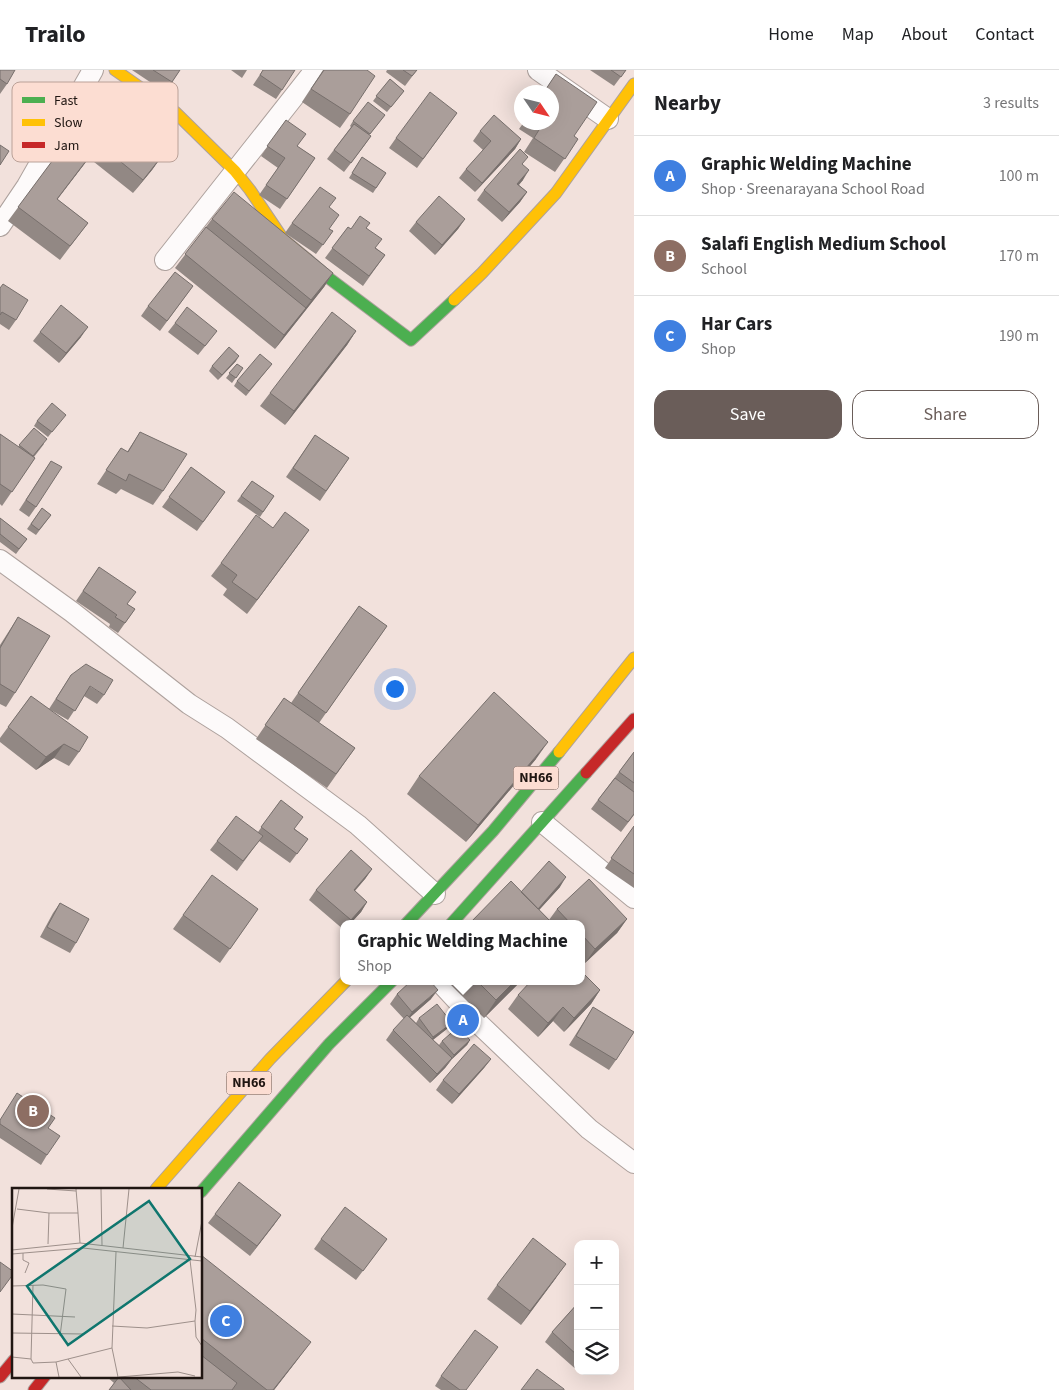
<!DOCTYPE html>
<meta charset="utf-8">
<style>
:root{--surface:#fff;--page:#f6f6f6;--text:#202124;--muted:#757577;--line:#e0e0e0;--accent:#6a5d59}
body{margin:0;font-family:"Source Sans 3",sans-serif;background:var(--page);color:var(--text)}
.controls{position:absolute;right:15px;bottom:15px;display:grid;overflow:hidden;border-radius:10px;box-shadow:0 5px 20px #0002}
.controls button{width:45px;height:45px;display:grid;place-items:center;padding:0;border:0;border-bottom:1px solid var(--line);background:var(--surface);color:var(--text);font:25px sans-serif}
.compass{position:absolute;left:514px;top:15px;width:45px;height:45px;border-radius:50%;background:var(--surface);box-shadow:0 5px 20px #0002;rotate:125deg}
.you{position:absolute;left:394px;top:618px;width:18px;height:18px;margin:-12px;border:4px solid #fff;border-radius:50%;background:#1a73e8;box-shadow:0 0 0 8px #1a73e833}
.badge{display:grid;place-items:center;width:32px;height:32px;border-radius:50%;background:var(--accent);color:#fff;font-size:16px;font-weight:700}
.pin{position:absolute;translate:-50% -50%;border:2px solid #fff;box-shadow:0 1px 5px #0006}
.popup{position:absolute;left:340px;top:850px;width:245px;height:65px;box-sizing:border-box;display:grid;place-content:center;border-radius:10px;background:var(--surface);filter:drop-shadow(0 1px 4px #0005);font-size:16px;white-space:nowrap;color:var(--muted)}
.popup b{font-size:19px;color:var(--text)}
.popup::after{content:'';position:absolute;left:50%;top:100%;margin-left:-10px;border:10px solid transparent;border-top-color:var(--surface)}
.list{margin:0;padding:0;list-style:none}
h2{display:flex;justify-content:space-between;align-items:center;height:65px;margin:0;padding:0 20px;font-size:21px}
h2 small{font-size:16px;font-weight:400;color:var(--muted)}
.list li{display:grid;grid-template-columns:32px 1fr auto;gap:15px;align-items:center;box-sizing:border-box;height:80px;padding:0 20px;border-top:1px solid var(--line)}
.list b{display:block;font-size:19px;white-space:nowrap}
.list p{margin:0;font-size:16px;white-space:nowrap;color:var(--muted)}
.list em{font-size:16px;font-style:normal;color:var(--muted)}
.actions{display:flex;gap:10px;padding:15px 20px}
.actions a{flex:1;padding:11px 0;border:1px solid var(--accent);border-radius:15px;text-align:center;font-size:18px;color:var(--accent)}
.actions .main{background:var(--accent);color:#fff}
.icon{flex:none;width:28px;height:28px;fill:none;stroke:currentColor;stroke-width:2;stroke-linecap:round;stroke-linejoin:round}
.map{position:relative;flex:none;width:634px;height:1320px;overflow:hidden}
header{display:flex;align-items:center;gap:30px;box-sizing:border-box;height:70px;padding:0 25px;background:var(--surface);border-bottom:1px solid var(--line)}
header strong{font-size:24px}
nav{display:flex;gap:28px;margin-inline-start:auto;font-size:18px}
main{display:flex}
aside{flex:1;background:var(--surface)}
.map>svg:first-child{display:block}
.lines{fill:none;stroke-linecap:round;stroke-linejoin:round}
.street-casing{stroke:#ada19d;stroke-width:22}
.fast-casing{stroke:#ada19d;stroke-width:13}
.slow-casing{stroke:#ada19d;stroke-width:13}
.jam-casing{stroke:#ada19d;stroke-width:13}
.street{stroke:#fdfafa;stroke-width:20}
.fast{stroke:#4caf50;stroke-width:11}
.slow{stroke:#ffc107;stroke-width:11}
.jam{stroke:#c62828;stroke-width:11}
.wall{fill:#928884}
.shaded-wall{fill:#776f6c}
.building{fill:#aa9e9a;stroke:#776f6c}
.labels{text-anchor:middle;dominant-baseline:central;stroke-width:4;stroke-linejoin:round;paint-order:stroke}
.shield{fill:#fcddd2;stroke:#62524c;stroke-width:1}
.shield-label{font-size:14px;font-weight:bold;fill:#201612}
.inset-road{fill:none;stroke:#9e908b;stroke-width:1}
.view{fill:#0f766e;fill-opacity:0.15;stroke:#0f766e;stroke-width:2.5}
.inset-edge{fill:none;stroke:#201612;stroke-width:2.5}
.key{fill:#fcddd2;stroke:#baa198;stroke-width:1}
.key-label{font-size:14px;fill:#201612}
</style>
<header>
<strong>Trailo</strong>
<nav><a>Home</a><a>Map</a><a>About</a><a>Contact</a></nav>
</header>
<main>
<div class="map">
<svg width="634" height="1320" viewBox="0 0 634 1320">
<rect width="100%" height="100%" fill="#f2e1dc"/>
<g class="lines">
<g class="street-casing">
<path id="street" d="M538 0 608 49
M0 156 27 116 93 0
M165 190 315 0
M0 490 72 542 189 634 227 658 358 755 435 824
M542 752 634 828
M439 911 476 951 589 1059 634 1093"/>
</g>
<g class="fast-casing">
<path id="fast" d="M307 189 330 209 411 270 454 230
M406 854 493 761 559 682
M451 854 586 703
M201 1122 329 974 392 911"/>
</g>
<g class="slow-casing">
<path id="slow" d="M115 0 175 42 235 101 250 120 283 169 307 189
M454 230 482 203 556 123 634 14
M559 682 634 588
M156 1119 270 989 346 911"/>
</g>
<g class="jam-casing">
<path id="jam" d="M586 703 634 649
M0 1307 14 1290
M34 1320 45 1306"/>
</g>
<use href="#street" class="street"/>
<use href="#fast" class="fast"/>
<use href="#slow" class="slow"/>
<use href="#jam" class="jam"/>
</g>
<path class="wall" d="M0 0 7 14 0 24Z
M132 0H180L165 22Z
M231 0H247L242 8Z
M263 0 282 20 276 29 253 15Z
M323 0H367L350 44 340 58 302 32Z
M387 0H417L405 16 386 2Z
M590 0H626L614 16Z
M556 4 574 66 578 69 555 102 524 82 533 68 519 59 524 52H552V22H544Z
M390 9 404 21 387 42 373 31Z
M93 36 162 86 152 100 133 123 89 88 57 129 88 153 60 190 8 151Z
M457 43 417 98 389 78 396 68Z
M385 45 369 65 371 66 364 76 344 102 327 89 351 57 350 56 353 51Z
M286 50 297 76 315 88 280 139 259 125 278 98 261 86Z
M480 61 521 69 515 79 475 122 459 108 466 99 483 80 473 71Z
M362 87 386 103 373 123 349 108Z
M523 95V110L519 115 527 122 520 132 502 152 477 130 484 120Z
M329 138V159L333 161 316 184 285 163 292 153Z
M212 149 333 203 324 217 275 279 175 198Z
M465 149 458 159 435 185 409 161 416 152Z
M348 157 351 159 367 158 376 178 385 185 363 216 325 188Z
M193 216 160 261 141 246 148 236Z
M0 218 16 250 9 260 0 254Z
M175 253 210 270 198 285 168 262Z
M356 261 347 275 285 355 260 336 270 323Z
M40 262 81 267 59 293 33 271Z
M236 291 218 310 209 301 212 296Z
M237 294 243 298 232 313 226 308Z
M272 294 246 326 234 316 237 311Z
M62 349 48 367 34 356 37 351Z
M34 358 44 374 34 387 35 388 2 436 0 434V364L18 377Z
M140 362 163 421 153 435 121 419 116 424 97 414 121 378 127 382Z
M315 365 349 388 320 431 286 407Z
M51 391 36 437 29 447 19 440Z
M191 397 225 422 197 461 162 437Z
M252 411 274 426 260 447 237 431Z
M42 438 51 445 36 465 27 459Z
M0 448 27 469 16 484 0 472Z
M273 458 309 460 247 544 223 525 227 519 211 506 221 493Z
M99 497 127 534 135 539 118 563 109 557 110 554 76 531Z
M359 536 387 556 319 653 355 678 327 718 256 669 284 628 291 633Z
M18 547 15 623 6 637 0 634V575Z
M71 605 104 625 97 634 84 626 68 650 49 639Z
M31 626 79 682 69 696 54 688 36 700 0 672V668Z
M634 682V745L621 762 591 739Z
M536 689 466 772 407 724 419 706Z
M281 730 295 759 308 769 290 793 259 771 237 801 210 780 217 771 258 762Z
M634 756V818L605 798Z
M372 799 365 809 355 821 367 832 361 842 350 854H344V860L309 830 316 820Z
M560 817 539 840 549 850 557 839 627 849 617 863 585 893 582 889V854H469L521 822Z
M60 833 76 873 70 883 40 867 53 843Z
M258 839 220 893 173 859 183 845Z
M447 911H521L484 948Z
M600 920 591 934 564 962 553 951 538 967 508 939 518 925Z
M397 924 431 929 410 947 416 953 419 948 452 953 448 958 433 970 439 975 442 971 470 970 467 975 452 989 445 998 430 1013 386 970 393 960 404 949 390 934Z
M593 937 616 990 609 1000 569 975Z
M491 989 484 998 452 1034 436 1020 443 1010Z
M0 1049 48 1058 47 1085 41 1095 0 1068Z
M215 1144 281 1145 250 1186 208 1153Z
M321 1169H387L356 1210 314 1179Z
M201 1185 298 1289 274 1320H109L114 1313 106 1306H201Z
M556 1208 521 1255 487 1229 497 1215Z
M578 1233V1301H580L579 1302 545 1272 552 1262Z
M441 1306 467 1320H441L435 1316Z"/>
<path class="shaded-wall" d="M521 69 515 79 475 122 482 113Z
M99 74 89 88 47 143 57 129Z
M162 86 152 100 133 123 143 110Z
M529 100 523 110 511 123 517 114Z
M527 122 520 132 502 152 509 142Z
M465 149 458 159 435 185 442 175Z
M333 203 324 217 275 279 284 265Z
M88 257 81 267 59 293 66 283Z
M356 261 347 275 285 355 294 341Z
M239 286 236 291 218 310 222 305Z
M309 460 299 474 247 544 257 530Z
M548 672 536 689 466 772 478 755Z
M64 674 54 688 36 700 46 687Z
M372 799 365 809 347 829 354 820Z
M566 807 560 817 530 850 537 840Z
M367 832 361 842 350 854H348Z
M627 849 617 863 585 893 595 879Z
M515 911H521L484 948 496 930Z
M438 920 431 929 406 951 412 942Z
M600 920 591 934 564 962 574 948Z
M563 937 553 951 538 967 548 953Z
M452 953 448 958 430 972 433 967Z
M470 970 467 975 452 989 445 998 430 1013 437 1004 451 990 454 985Z
M491 989 484 998 452 1034 459 1024Z
M281 1145 274 1155 250 1186 257 1176Z
M566 1194 556 1208 521 1255 530 1241Z
M311 1272 298 1289 274 1320H273Z"/>
<path class="building" d="M0 0H15L7 14 0 9Z
M153 0H180L172 12Z
M263 0H295L282 20 260 5Z
M324 0H367L375 6 350 44 311 19Z
M403 0H417L412 6Z
M611 0H626L621 7Z
M556 4 597 32 574 66 578 69 565 89 534 68 542 55 539 52H552V22H544Z
M390 9 404 21 391 37 376 26Z
M430 22 457 43 423 89 396 68Z
M368 32 385 45 370 64 353 51Z
M93 36 162 86 143 110 99 74 57 129 88 153 70 176 18 137Z
M494 45 521 69 482 113 466 99 491 71 480 61Z
M286 50 306 64 297 76 315 88 287 129 266 115 285 88 267 76Z
M354 54 371 66 351 93 334 80Z
M0 75 9 81 0 95Z
M520 79 528 87 522 94 529 100 517 114 527 122 509 142 484 120Z
M362 87 386 103 376 118 352 103Z
M320 117 336 128 329 137 339 145 329 159 333 161 323 175 292 153Z
M234 122 333 203 311 230 212 149Z
M439 126 465 149 442 175 416 152Z
M360 146 370 153 366 158 382 169 375 178 385 185 369 206 332 178 348 157 351 159Z
M206 157 306 238 284 265 185 184Z
M175 202 193 216 167 251 148 236Z
M3 214 28 230 16 250 2 242 0 245V218Z
M61 235 88 257 66 283 40 262Z
M187 237 217 261 205 276 175 253Z
M332 242 356 261 294 341 270 323Z
M229 277 239 286 222 305 212 296Z
M260 284 272 294 249 321 237 311Z
M237 294 243 298 236 308 229 303Z
M52 333 66 345 52 362 37 351Z
M34 358 47 369 33 386 19 375Z
M140 362 187 384 163 421 129 404 126 411 106 400 121 378 128 382Z
M0 364 35 388 12 422 0 414Z
M315 365 349 388 326 421 293 398Z
M51 391 62 397 36 437 26 430Z
M191 397 225 422 203 452 169 427Z
M252 411 274 426 263 442 241 426Z
M42 438 51 445 39 460 31 454Z
M285 442 309 460 257 530 232 512 237 505 221 493 256 445 273 458Z
M0 448 27 469 19 479 0 464Z
M99 497 136 522 127 534 135 539 125 553 115 547 117 545 83 521Z
M359 536 387 556 326 643 298 623Z
M18 547 50 566 15 623 0 614V578Z
M86 594 113 610 104 625 90 616 75 641 56 629 71 605Z
M494 622 548 672 478 755 419 706Z
M31 626 88 667 79 682 64 674 46 687 8 657Z
M284 628 355 678 336 704 265 655Z
M634 682V713L619 702Z
M615 708 634 722V744L628 752 598 730Z
M281 730 303 747 294 759 308 769 297 784 261 757Z
M236 746 263 766 243 791 217 771Z
M634 756V804L611 788Z
M351 780 372 799 354 820 367 832 351 850 316 820Z
M549 791 566 807 538 839 521 822Z
M212 805 258 839 230 879 183 845Z
M589 809 627 849 595 879 582 865V854H571L557 839Z
M511 811 553 854H469Z
M60 833 89 849 76 873 47 857Z
M582 902 600 920 574 948 563 937 548 953 518 925 531 911H582Z
M411 911H430L438 920 412 942 397 924Z
M477 911H515L496 930Z
M437 934 452 953 433 967 419 948Z
M593 937 634 962 616 990 576 966Z
M407 945 452 988 437 1004 393 960Z
M458 957 470 970 454 985 442 971Z
M474 974 491 989 459 1024 443 1010Z
M17 1023 55 1048 48 1058 60 1066 47 1085 0 1054V1050Z
M239 1112 281 1145 257 1176 215 1144Z
M345 1137 387 1169 363 1201 321 1169Z
M533 1168 566 1194 530 1241 497 1215Z
M201 1185 311 1272 273 1320H267L201 1268Z
M0 1192 14 1202V1203L0 1222Z
M578 1233V1286L552 1262Z
M475 1260 498 1277 466 1320H460L441 1306Z
M201 1285 237 1313 232 1320H151L133 1306H201Z
M537 1299 564 1319V1320H521Z
M119 1307 131 1320H109Z"/>
<g class="labels">
<g class="shield">
<rect x="513.5" y="696.5" width="45" height="23" rx="4"/>
<rect x="226.5" y="1001.5" width="45" height="23" rx="4"/>
</g>
<g class="shield-label">
<text x="536" y="708">NH66</text>
<text x="249" y="1013">NH66</text>
</g>
</g>
<g transform="translate(12 1118)">
<rect width="190" height="190" fill="#f2e1dc"/>
<path class="inset-road" d="M35 1 64 3M64 1 66 25M89 1 90 57M189 1 190 22M5 21 37 25 36 56M37 25H66L68 55M0 40 7 1M111 60 117 1M0 62 68 55 190 69M11 65V72L17 75 13 85M0 66 71 60 190 73M183 69 190 33M0 98 31 97 54 101 48 148M0 126 63 129M183 133 184 149 190 158M100 138 135 140 183 133 184 122 178 72M0 145 72 146M100 160 106 189M0 169 19 171 21 175 44 174 100 160 104 64M19 171 21 97M56 171 69 189M44 174 47 189M107 189 166 184 183 188"/>
<path class="view" d="M137 13 178 71 56 157 15 98Z"/>
<rect width="190" height="190" class="inset-edge"/>
</g>
<rect x="12" y="12" width="166" height="80" rx="8" class="key"/>
<rect x="22" y="27" width="23" height="6" fill="#4caf50"/>
<rect x="22" y="49" width="23" height="7" fill="#ffc107"/>
<rect x="22" y="72" width="23" height="6" fill="#c62828"/>
<g class="key-label">
<text x="54" y="35">Fast</text>
<text x="54" y="57">Slow</text>
<text x="54" y="80">Jam</text>
</g>
</svg>
<div class="controls">
<button>+</button>
<button>−</button>
<button><svg class="icon" aria-label="layers" viewBox="0 0 24 24"><path d="M12 4l9 5-9 5-9-5zM3 14l9 5 9-5"/></svg></button>
</div>
<svg class="compass" viewBox="-18 -18 36 36"><path d="M0-13l5 13h-10z" fill="#e53935"/><path d="M0 13l5-13h-10z" fill="#757577"/></svg>
<div class="you"></div>
<div class="pin badge" style="left:463px;top:950px;background:#3f7fe0">A</div>
<div class="popup"><b>Graphic Welding Machine</b>Shop</div>
<div class="pin badge" style="left:33px;top:1041px;background:#8d6e63">B</div>
<div class="pin badge" style="left:226px;top:1251px;background:#3f7fe0">C</div>
</div>
<aside>
<h2>Nearby<small>3 results</small></h2>
<ul class="list">
<li><span class="badge" style="background:#3f7fe0">A</span><div><b>Graphic Welding Machine</b><p>Shop · Sreenarayana School Road</p></div><em>100 m</em></li>
<li><span class="badge" style="background:#8d6e63">B</span><div><b>Salafi English Medium School</b><p>School</p></div><em>170 m</em></li>
<li><span class="badge" style="background:#3f7fe0">C</span><div><b>Har Cars</b><p>Shop</p></div><em>190 m</em></li>
</ul>
<div class="actions"><a class="main">Save</a><a>Share</a></div>
</aside>
</main>
